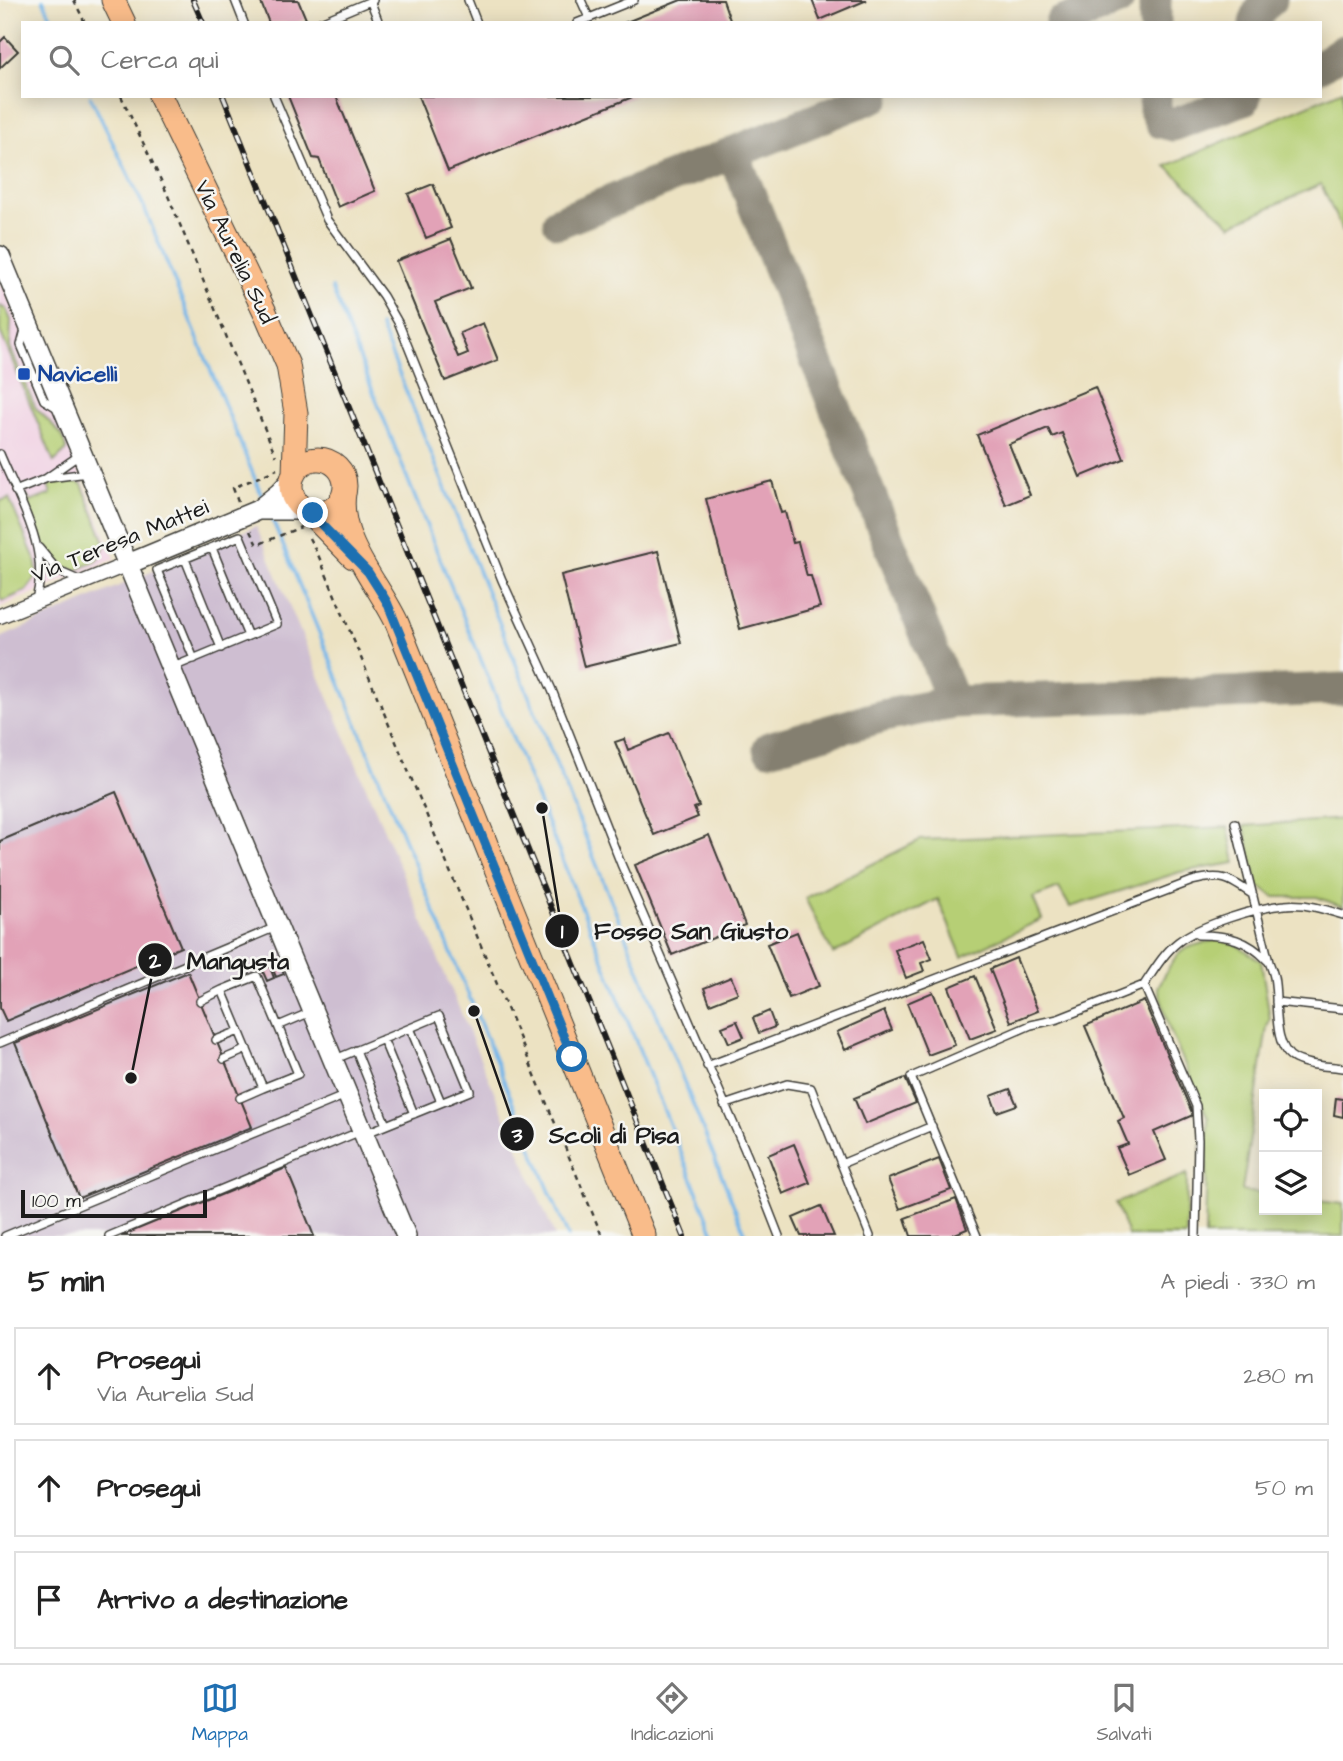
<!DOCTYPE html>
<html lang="it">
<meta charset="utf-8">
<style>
:root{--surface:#fff;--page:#f6f6f6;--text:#222;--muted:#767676;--line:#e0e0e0;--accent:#1f6fb2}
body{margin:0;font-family:"Architects Daughter",sans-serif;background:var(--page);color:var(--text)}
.controls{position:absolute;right:21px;bottom:21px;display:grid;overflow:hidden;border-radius:0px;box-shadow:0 4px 18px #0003}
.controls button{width:63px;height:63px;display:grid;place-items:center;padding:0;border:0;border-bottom:2px solid var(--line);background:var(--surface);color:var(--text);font:35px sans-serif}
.scale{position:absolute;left:21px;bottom:18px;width:186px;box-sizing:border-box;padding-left:7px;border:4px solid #1c1c1c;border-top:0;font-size:19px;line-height:24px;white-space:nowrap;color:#1c1c1c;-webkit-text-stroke:5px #f6f6f2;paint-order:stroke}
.stop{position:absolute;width:21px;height:21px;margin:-16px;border:5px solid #1f6fb2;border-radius:50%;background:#fff}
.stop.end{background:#1f6fb2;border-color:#fff;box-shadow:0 2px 7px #0008}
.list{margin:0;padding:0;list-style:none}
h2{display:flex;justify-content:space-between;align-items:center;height:91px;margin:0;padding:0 28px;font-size:30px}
h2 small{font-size:23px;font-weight:400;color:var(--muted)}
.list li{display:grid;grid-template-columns:46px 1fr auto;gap:21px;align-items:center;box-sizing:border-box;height:98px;margin:0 14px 14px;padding:0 14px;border:2px solid var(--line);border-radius:0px}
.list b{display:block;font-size:26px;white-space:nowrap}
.list p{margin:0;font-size:23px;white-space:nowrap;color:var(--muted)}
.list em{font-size:23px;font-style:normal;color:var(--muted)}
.icon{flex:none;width:38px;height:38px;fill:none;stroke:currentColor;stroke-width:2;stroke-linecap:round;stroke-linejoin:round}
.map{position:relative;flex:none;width:1343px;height:1236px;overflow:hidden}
.search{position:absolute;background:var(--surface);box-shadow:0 4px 18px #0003;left:21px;right:21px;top:21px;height:77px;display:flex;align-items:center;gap:18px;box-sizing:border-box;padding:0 24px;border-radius:0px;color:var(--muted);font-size:26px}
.sheet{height:427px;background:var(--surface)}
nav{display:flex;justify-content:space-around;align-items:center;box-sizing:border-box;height:98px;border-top:2px solid var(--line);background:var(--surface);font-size:19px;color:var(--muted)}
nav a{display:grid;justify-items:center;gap:4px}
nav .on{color:var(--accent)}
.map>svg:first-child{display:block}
.built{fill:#f1d0e3}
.industrial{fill:#cebed1}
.green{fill:#b6cf74;stroke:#697648;stroke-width:2}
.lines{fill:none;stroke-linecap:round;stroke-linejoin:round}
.stream{stroke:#74b6e9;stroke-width:3.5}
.taxiway{stroke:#847f6f;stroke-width:33}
.building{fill:#e2a2b7}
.service-casing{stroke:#3b3a35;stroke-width:10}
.minor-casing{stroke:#3b3a35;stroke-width:17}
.tertiary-casing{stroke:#3b3a35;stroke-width:22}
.primary-casing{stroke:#3b3a35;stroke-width:25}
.path{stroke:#3b3a35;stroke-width:2.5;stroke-dasharray:5 5;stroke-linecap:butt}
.service{stroke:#fff;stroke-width:7}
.minor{stroke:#fff;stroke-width:14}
.tertiary{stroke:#fff;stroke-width:19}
.primary{stroke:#f9bc8a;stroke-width:23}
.rail-casing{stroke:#1c1c1c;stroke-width:6}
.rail{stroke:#f6f6f2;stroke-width:3.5;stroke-dasharray:10;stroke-linecap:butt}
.route{stroke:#1f6fb2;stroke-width:9}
.transit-dot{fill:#1a4fb4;stroke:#f6f6f2;stroke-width:2.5}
.labels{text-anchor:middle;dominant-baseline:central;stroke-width:5;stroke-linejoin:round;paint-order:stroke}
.street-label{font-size:23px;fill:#1c1c1c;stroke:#f6f6f2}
.transit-label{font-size:23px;font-weight:bold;fill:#164399;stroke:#f6f6f2;text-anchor:start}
.leader{fill:none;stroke:#1c1c1c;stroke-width:2.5}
.callout-dot{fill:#1c1c1c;stroke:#f6f6f2;stroke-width:2.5}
.mark-label{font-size:21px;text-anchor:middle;font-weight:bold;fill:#fff}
.callout-label{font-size:24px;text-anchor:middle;font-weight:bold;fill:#1c1c1c;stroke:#f6f6f2;stroke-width:5;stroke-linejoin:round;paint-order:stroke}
</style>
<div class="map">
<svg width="1343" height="1236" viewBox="0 0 1343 1236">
<rect width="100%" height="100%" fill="#f6f6f2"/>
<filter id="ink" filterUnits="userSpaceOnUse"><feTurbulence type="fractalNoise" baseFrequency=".0143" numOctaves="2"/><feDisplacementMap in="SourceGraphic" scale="14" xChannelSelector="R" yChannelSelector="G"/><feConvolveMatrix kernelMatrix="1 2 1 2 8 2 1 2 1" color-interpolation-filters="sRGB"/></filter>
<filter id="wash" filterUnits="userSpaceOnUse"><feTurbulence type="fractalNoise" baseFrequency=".00686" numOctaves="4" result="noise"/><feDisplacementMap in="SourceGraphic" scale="28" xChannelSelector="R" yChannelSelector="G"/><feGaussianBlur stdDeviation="1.57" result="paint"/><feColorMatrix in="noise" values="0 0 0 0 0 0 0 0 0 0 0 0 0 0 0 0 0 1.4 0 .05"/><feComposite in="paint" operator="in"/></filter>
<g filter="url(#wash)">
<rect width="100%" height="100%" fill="#ece2c2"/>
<path class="built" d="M0 279 115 559 0 607Z"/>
<path class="industrial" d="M256 526 555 1236H0V638Z"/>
<path class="green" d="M1343 90V233L1321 184 1231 225 1166 166Z
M0 306 6 309 11 320 10 347 35 407 61 434 67 450 54 462 0 331Z
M64 480 65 483 75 481 82 484 104 540 105 546 97 561 77 570 58 566 47 553 24 496 26 494 30 502 51 494 48 485Z
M9 498 35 559 37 570 35 579 26 591 3 601 0 598V499L1 501Z
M1343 819V907L1317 897H1275L1258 886 1244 826Z
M1228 827 1235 863 1180 872 1070 907 1059 888 1033 898 1042 919 962 957 938 899 833 954 805 898 920 840Z
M1217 940 1235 944 1261 961 1270 1019 1267 1027 1242 1191 1264 1194V1210H1317V1201L1343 1204V1236H1205L1208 1118 1169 1028 1158 987C1178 952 1175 948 1217 940Z
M1187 1174 1186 1236H1128L1116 1203Z"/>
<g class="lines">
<path class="stream" d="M43 0 54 23
M90 96 144 207 262 496
M332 288 410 485 715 1236
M380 326 746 1236
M273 521 568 1236"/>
<path class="taxiway" d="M1155 0V23
M1061 23 1118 0
M1255 23 1260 9 1271 0
M1320 66 1343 51
M1155 96V110L1161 122 1173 125 1244 99 1245 96
M733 153 953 702
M559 222 875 96
M769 748 883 716 953 702 1343 689"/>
</g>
<g id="blocks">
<path class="building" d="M260 0H298L306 19 297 23H269Z
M681 0H723L731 23H624Z
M812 0H867L820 20Z
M5 37 18 51 0 68V42Z
M288 96H336L375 191 338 207 319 159 313 158Z
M418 96H635L448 171Z
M433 184 451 228 426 238 408 194Z
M451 239 471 288 435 302 458 357 468 353 460 333 483 323 498 360 445 381 396 261Z
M1095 387 1124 459 1080 477 1062 433 1052 437 1048 428 1009 444 1030 495 1006 505 977 435Z
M772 481 781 513 785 512 793 543 798 542 807 576H811L820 607 740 629 706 499Z
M658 551 681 643 584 667 561 575Z
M669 733 699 806 694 808 698 817 654 835 615 742 624 739 628 750Z
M116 792 181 947 6 1021 0 1008V841Z
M709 835 745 925 672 955 635 865Z
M797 932 819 986 789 998 767 944Z
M924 939 932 959 921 963 924 971 906 978 895 950Z
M277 958 284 974 276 977 270 961Z
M1016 958 1038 1011 1011 1022 990 969Z
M268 962 274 978 267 981 260 965Z
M188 972 252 1127 79 1198 15 1043Z
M975 976 997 1029 970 1039 949 987Z
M731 977 738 993 710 1004 704 988Z
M933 992 955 1045 928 1055 907 1003Z
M1144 1001 1193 1115 1154 1132 1166 1160 1129 1175 1117 1148 1128 1144 1118 1121 1124 1118 1085 1026Z
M769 1011 775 1027 759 1033 753 1018Z
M884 1011 892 1030 845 1050 837 1032Z
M737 1021 744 1037 729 1043 722 1027Z
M905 1078 916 1103 865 1124 854 1098Z
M1010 1089 1017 1105 997 1112 991 1096Z
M1336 1098 1343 1099V1117L1334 1115Z
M794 1144 810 1183 783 1194 768 1155Z
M939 1159 951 1190 900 1209 888 1179Z
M286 1168 314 1236H121Z
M956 1199 967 1229 950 1236H911L905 1218Z
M821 1206 834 1236H801L793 1218Z"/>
</g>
</g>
<g filter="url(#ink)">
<use href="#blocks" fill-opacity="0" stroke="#3b3a35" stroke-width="2"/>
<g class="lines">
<g class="service-casing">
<path id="service" d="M235 0 244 23
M370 0 379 23
M468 0 477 23
M581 0 589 18
M318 23 373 0
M577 23 634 0
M274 96 327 220 383 296 399 324 502 580 552 690 621 864 748 1157 779 1236
M25 330 21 345 44 400 59 409
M0 454C19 500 52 552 35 602
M49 478 88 473
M15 491 45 479 81 454
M39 548 58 571 81 581
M212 548 248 636
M185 559 221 648
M171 668 277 624 240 536 157 570 194 659
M1235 823 1269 962C1271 967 1273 972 1274 977 1279 1000 1271 1047 1295 1059 1309 1066 1327 1066 1343 1068
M1198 935C1228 935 1247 939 1268 961
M1144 985C1154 970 1164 953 1178 942 1200 925 1257 907 1285 905 1305 903 1324 909 1343 915
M200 1001 222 990
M1276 1002 1343 1009
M278 1026 298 1074 263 1088 222 990 257 976 278 1026 311 1012
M410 1028 441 1102
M383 1039 414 1114
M216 1040 239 1031
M0 1043 276 927
M356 1050 386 1125
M224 1059 247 1049
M333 1060 439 1016 470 1091 364 1134
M707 1066 1192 881C1221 873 1229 878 1253 895
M240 1098 263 1088
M724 1105 787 1084 811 1088 870 1236
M841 1164 932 1126
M5 1236 346 1095
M109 1236 361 1131
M977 1236 911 1077 1031 1025 1058 1019 1144 985 1196 1106 1198 1140 1196 1236"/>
</g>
<g class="minor-casing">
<path id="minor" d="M0 616 128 564"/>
</g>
<g class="tertiary-casing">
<path id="tertiary" d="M0 256 406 1236
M258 510H306
M128 564 258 510 279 493 293 478"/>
</g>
<g class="primary-casing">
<path id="primary" d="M113 0 124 23
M160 96 265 312 288 365 296 413 294 474
M291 486a27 27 0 1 1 54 0a27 27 0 1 1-54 0Z
M344 493C337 541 378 582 397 623L644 1236
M309 512 353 557"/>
</g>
<path class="path" d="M74 0 85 23
M121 96 166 191 276 456
M238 502 233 488 277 469
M250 531 257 545 301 527
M309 538 319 557 602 1236"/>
<use href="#service" class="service"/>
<use href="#minor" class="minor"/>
<use href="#tertiary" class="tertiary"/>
<use href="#primary" class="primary"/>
<g class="rail-casing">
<path id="rail" d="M193 0 203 23
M223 96 684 1236"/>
</g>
<use href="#rail" class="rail"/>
</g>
</g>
<g class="lines" filter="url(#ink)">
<path class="route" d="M313 513 309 512 368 572 387 602 572 1057"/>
</g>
<rect class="transit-dot" x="17" y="367" width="14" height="14" rx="3.5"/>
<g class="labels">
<g class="street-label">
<text transform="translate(235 252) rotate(64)">Via Aurelia Sud</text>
<text transform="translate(120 541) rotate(-22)">Via Teresa Mattei</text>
</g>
<g class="transit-label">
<text x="38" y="374">Navicelli</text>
</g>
</g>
<path class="leader" d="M542 808L562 931M131 1078L155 960M474 1011L517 1134"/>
<g class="callout-dot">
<circle cx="542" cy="808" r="7"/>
<circle cx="131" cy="1078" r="7"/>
<circle cx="474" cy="1011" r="7"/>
<circle cx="562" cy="931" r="18"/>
<circle cx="155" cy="960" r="18"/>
<circle cx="517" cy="1134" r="18"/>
</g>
<g class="mark-label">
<text x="562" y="938">1</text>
<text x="155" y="968">2</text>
<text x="517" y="1142">3</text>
</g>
<g class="callout-label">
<text x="691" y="939">Fosso San Giusto</text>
<text x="238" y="969">Mangusta</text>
<text x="614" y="1143">Scoli di Pisa</text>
</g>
</svg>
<div class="controls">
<button><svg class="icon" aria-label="locate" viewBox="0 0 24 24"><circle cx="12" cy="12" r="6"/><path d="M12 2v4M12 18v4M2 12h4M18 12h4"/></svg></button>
<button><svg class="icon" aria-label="layers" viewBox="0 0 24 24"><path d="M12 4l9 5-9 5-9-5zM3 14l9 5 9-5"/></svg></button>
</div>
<div class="scale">100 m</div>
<div class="stop" style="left:572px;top:1057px"></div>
<div class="stop end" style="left:313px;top:513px"></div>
<div class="search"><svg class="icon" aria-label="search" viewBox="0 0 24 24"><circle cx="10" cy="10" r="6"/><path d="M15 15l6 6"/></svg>Cerca qui</div>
</div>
<section class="sheet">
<h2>5 min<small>A piedi · 330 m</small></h2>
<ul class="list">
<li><svg class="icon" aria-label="ahead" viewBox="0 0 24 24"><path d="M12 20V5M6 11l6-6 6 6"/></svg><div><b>Prosegui</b><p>Via Aurelia Sud</p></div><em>280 m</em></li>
<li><svg class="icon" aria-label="ahead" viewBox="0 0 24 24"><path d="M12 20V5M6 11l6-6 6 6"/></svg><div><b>Prosegui</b></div><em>50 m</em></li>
<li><svg class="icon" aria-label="arrive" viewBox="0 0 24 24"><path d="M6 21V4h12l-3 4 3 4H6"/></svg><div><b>Arrivo a destinazione</b></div></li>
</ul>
</section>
<nav>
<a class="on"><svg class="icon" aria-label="map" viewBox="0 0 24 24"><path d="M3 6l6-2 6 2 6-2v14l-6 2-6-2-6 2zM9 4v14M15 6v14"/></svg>Mappa</a>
<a><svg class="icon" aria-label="directions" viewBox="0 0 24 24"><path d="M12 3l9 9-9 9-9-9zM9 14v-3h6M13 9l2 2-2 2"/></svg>Indicazioni</a>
<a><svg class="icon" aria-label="saved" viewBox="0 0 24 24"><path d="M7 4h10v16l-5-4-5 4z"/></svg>Salvati</a>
</nav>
